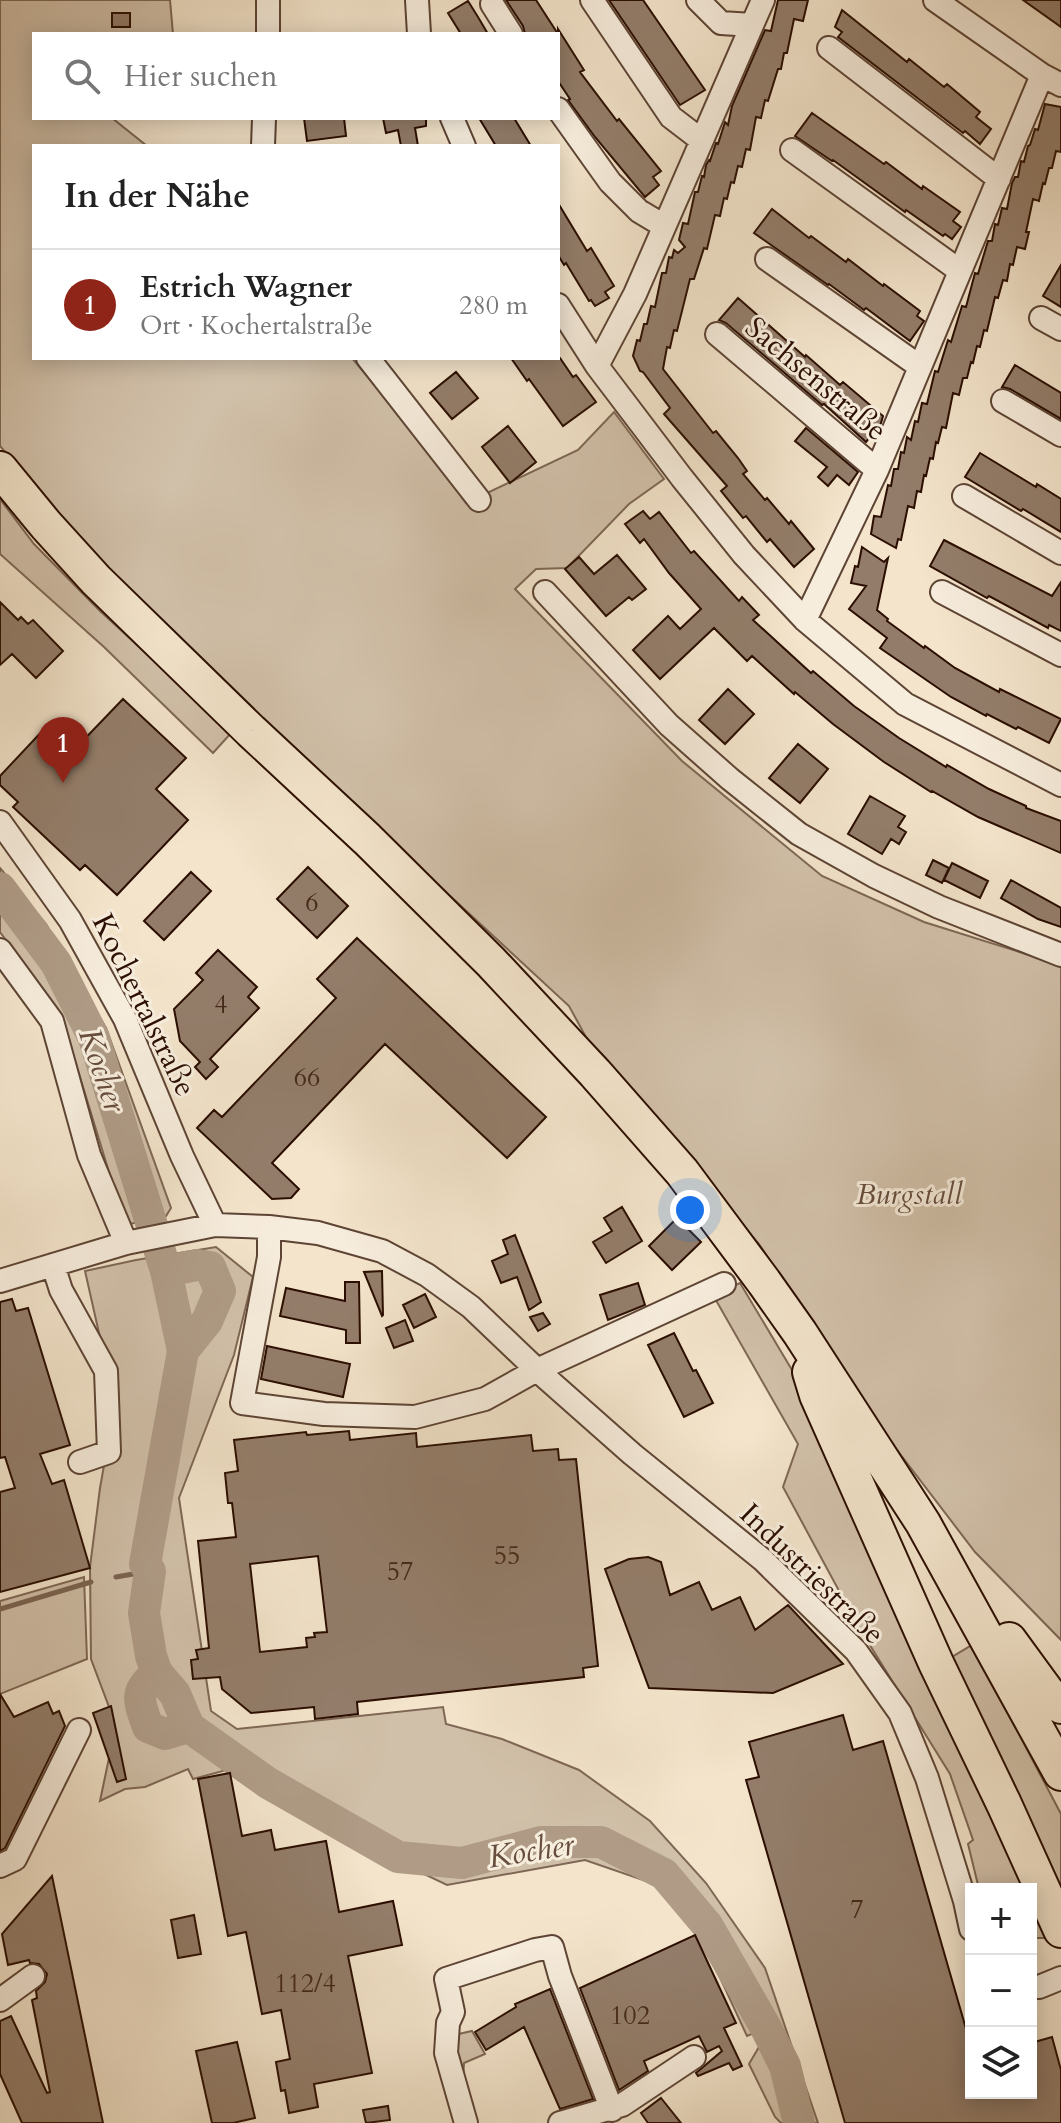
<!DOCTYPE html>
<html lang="de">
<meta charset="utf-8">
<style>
:root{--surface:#fff;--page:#f2f2f2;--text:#222;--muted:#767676;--line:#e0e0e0;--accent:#8f2418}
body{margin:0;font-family:Cardo,serif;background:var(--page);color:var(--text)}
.controls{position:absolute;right:24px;bottom:24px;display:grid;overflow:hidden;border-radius:0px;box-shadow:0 4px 20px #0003}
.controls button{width:72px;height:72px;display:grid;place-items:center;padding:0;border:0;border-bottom:2px solid var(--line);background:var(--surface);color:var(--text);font:40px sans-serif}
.you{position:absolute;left:690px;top:1210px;width:28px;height:28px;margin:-20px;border:6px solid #fff;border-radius:50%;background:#1a73e8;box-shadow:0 0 0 12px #1a73e833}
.badge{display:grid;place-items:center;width:52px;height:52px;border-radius:50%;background:var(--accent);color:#fff;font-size:26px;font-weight:700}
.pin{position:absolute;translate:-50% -66px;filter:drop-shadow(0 2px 4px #0008)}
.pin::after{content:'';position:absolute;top:42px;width:28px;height:24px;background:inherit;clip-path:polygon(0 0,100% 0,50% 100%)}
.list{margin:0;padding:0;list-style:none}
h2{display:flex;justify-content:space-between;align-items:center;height:104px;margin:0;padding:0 32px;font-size:34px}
h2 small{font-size:26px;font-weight:400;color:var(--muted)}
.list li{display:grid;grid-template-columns:52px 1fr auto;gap:24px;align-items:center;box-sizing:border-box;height:112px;padding:0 32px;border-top:2px solid var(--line)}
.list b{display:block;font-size:30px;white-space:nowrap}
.list p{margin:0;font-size:26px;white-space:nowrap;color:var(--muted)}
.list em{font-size:26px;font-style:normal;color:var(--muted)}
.icon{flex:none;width:44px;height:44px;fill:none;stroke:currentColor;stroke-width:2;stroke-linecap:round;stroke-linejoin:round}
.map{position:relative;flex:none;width:1061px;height:2123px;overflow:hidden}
.search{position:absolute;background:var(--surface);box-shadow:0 4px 20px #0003;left:32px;top:32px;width:528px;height:88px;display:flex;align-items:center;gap:20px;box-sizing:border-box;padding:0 28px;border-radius:0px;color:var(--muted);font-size:30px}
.panel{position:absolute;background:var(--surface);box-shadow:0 4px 20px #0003;left:32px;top:144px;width:528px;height:216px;border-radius:0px}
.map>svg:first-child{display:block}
.green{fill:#d1c0a9;stroke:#7e6755;stroke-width:2;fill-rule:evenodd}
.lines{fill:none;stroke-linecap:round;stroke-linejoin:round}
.stream{stroke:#7a6351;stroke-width:5}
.river{stroke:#af9b86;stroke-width:32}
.building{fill:#937d6a;stroke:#2b0e01;stroke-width:2;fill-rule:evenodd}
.minor-casing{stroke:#5d4434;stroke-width:26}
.highway-casing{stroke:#2b0e01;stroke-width:38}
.minor{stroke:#f7eddd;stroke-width:22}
.highway{stroke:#f3e4cb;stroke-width:34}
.labels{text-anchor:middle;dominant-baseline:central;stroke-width:6;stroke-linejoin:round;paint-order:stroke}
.number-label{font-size:26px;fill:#452a1b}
.street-label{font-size:30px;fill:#2b0e01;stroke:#f7eddd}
.park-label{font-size:30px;font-style:italic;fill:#654c3c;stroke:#f7eddd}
.water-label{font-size:32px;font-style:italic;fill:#664d3d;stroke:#f7eddd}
</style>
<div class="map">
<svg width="1061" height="2123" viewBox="0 0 1061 2123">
<rect width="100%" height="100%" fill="#f3e4cb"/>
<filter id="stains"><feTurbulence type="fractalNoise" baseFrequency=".0025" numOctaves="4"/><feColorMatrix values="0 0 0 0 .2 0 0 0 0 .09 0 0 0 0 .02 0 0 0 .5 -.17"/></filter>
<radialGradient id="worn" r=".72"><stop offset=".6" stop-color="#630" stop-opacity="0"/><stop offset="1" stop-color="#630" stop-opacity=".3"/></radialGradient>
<path class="green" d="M0 0H170L173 34H34V118H112L147 146H34V358H352L426 446 466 503 578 450 614 412 664 479 629 504 567 568 536 569 515 589 682 761 822 876 924 922 1061 965V1640L975 1552 881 1429 759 1244 593 1050 569 1006 127 597 0 446Z
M0 499 34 544 100 611 232 732 213 753 104 647 0 554Z
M0 868 46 924 106 1028 171 1208 166 1216 130 1224 124 1221 61 1015 0 932Z
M216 1247 253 1277 234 1355 179 1498 211 1711 237 1729 443 1707 446 1724 502 1739 579 1770 650 1821 706 1883 765 1968 818 2123H781L775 2117 749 2064 770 2028 769 2027 747 2036 681 1893 585 1860 447 1885 271 1801 230 1769 193 1779 188 1769 145 1787 125 1789 100 1801 109 1758V1707L91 1659 90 1567 100 1488 115 1404 85 1271 136 1260ZM219 1737 239 1753 216 1760 198 1746Z
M740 1283 798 1380 987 1810 1026 1889H979L968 1844 973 1840 950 1774 858 1626 783 1487 798 1444 713 1295Z
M84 1577 87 1659 0 1694V1601Z
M972 1645 1061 1814V1911L947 1660Z
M1031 1899 1047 1938H1031Z
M472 2031 485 2054 464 2063 463 2080 456 2076 454 2035Z"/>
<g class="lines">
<path class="stream" d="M116 1577 150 1571
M0 1609 91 1582"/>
<path class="river" d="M0 888 56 963 94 1038 166 1271 183 1351 145 1564 150 1571 144 1613 151 1656 157 1673 175 1694 189 1727 268 1783 398 1857 462 1863 541 1842H601L664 1874 707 1925 766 2028 785 2066 799 2123
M166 1271 197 1265 210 1267 220 1291 207 1321 183 1351
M157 1673C133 1692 139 1701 148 1727L165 1734 189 1727"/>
</g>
<path class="building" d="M506 0H536L558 34H525L523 26Z
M609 0H643L705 90 680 105Z
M778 0H808L803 21 794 19 787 53H784L781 69H778L768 101 765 100 761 118 756 117 750 150 746 149 742 167 738 166 734 183 731 182 727 199 724 198 720 216 715 215 707 249 704 248 694 279H690L677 331 674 330 670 348 667 347 663 369 713 433 716 431 738 458 747 471 743 474 765 500 767 498 789 524 791 521 814 549 794 567 770 539 767 542 746 516 743 518 721 491 727 486 664 414 670 408 643 372 640 371 633 356 637 340 640 341 644 324H647L651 306 655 307 662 273H666L669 257 672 258 674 250 678 253 685 247 679 240 683 223 688 224 695 192H698L702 176 704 177 706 165 709 160 710 161 716 143 718 144 725 122 728 125 732 106 765 30 771 31Z
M1023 0H1061V27Z
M468 1 478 17 488 34H461L448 13Z
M842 10 907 62 909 59 944 87 947 84 980 112 976 117 991 129 980 144 965 131 963 133 838 37 842 32 835 27Z
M112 13H130V27H112Z
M558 29 584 70 580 72 617 121 619 119 661 171 653 177 659 185 645 197 595 137 568 100 570 99 558 81Z
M1045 104 1061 107V152L1056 151 1052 168H1049L1045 184 1043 183 1039 201 1033 199 1026 232H1029L1025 249 1017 247 1013 265 1010 264 1007 281 1003 280 998 298 995 297 987 331 984 330 980 347 977 346 973 363 971 362 967 378H963L959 395 953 393 946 428 942 427 938 443 936 442 933 459 930 458 926 476 924 475 921 492 917 491 914 508 908 506 901 540 898 539 896 548 871 534 874 516 881 517 888 485 891 486 894 469H898L901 452 904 453 907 437 911 440 915 421 918 422 922 403 927 404 935 371 938 372 948 340 951 342 962 306 966 307 975 273 978 274 988 241H992L995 224 998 225 1002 208 1007 209 1012 183 1015 177H1018L1021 161 1024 162 1028 146 1030 145 1035 129 1038 130Z
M812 113 884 164 886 162 922 189 923 186 960 212 953 221 961 227 952 239 945 234 943 236 906 210 905 212 833 160 832 161 795 136Z
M304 118H344L346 136 307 141Z
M383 118H426V126L415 128 418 146H401L398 130 386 133Z
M479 118H514L531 146H496Z
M558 203 587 251 591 248 614 286 605 292 609 298 595 306 591 300 589 301 566 263 564 265 558 255Z
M772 209 809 238 811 236 846 262 848 259 883 286 884 284 920 311 917 316 924 321 910 341 866 308 864 310 829 284 828 285 754 233Z
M1061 265V307L1043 296Z
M738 298 805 357 806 355 840 385 843 382 883 416 881 423 866 442 824 404 822 405 726 323 719 320Z
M511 358H560L573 377 576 375 596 402 563 426 529 379 527 381Z
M1015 365 1061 393V419L1010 389 1002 387Z
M456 372 478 398 452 419 430 393Z
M508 426 536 462 510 483 482 447Z
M806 428 858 472 849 485 837 475 828 486 818 477 827 467 795 441Z
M980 453 1036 487 1037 484 1061 499V532L1023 509 1021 511 965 477Z
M643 511 650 519 659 512 691 553 694 551 739 601 742 597 759 615 753 620 811 673 813 671 854 706 899 738 946 767 947 765 989 789 1026 806V808L1061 821V853L978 817 932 791 931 792 884 762 833 724 795 692 794 694 752 656 747 661 714 628 660 679 633 650 668 616 680 629 701 609 669 573 644 539 640 543 625 524Z
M944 540 1052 596 1061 582V631L1049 625 1048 628 989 596 987 598 930 566Z
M862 547 884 562 888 558 877 610 888 619 887 621 924 648 925 646 955 668 999 692 1000 689 1061 719 1049 743 1018 727 1016 729 987 714 986 716 951 697 880 648 887 638 849 609 866 586 851 583 855 566 858 567Z
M617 555 646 589 632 600 629 597 606 616 565 569 579 557 594 574Z
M0 602 18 620 21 617 28 624 33 620 63 651 36 678 12 654 0 665Z
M728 689 754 714 725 744 699 720Z
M123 699 186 758 156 789 188 820 117 895 85 865 80 870 13 807 18 802 0 785V776L47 726 73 751Z
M798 744 828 769 800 803 769 778Z
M870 796 905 816 898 827 906 832 899 844 891 839 882 854 848 834Z
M933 860 949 868 942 883 926 875Z
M952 863 988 881 980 898 944 880Z
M308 867 348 906 317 938 277 899Z
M191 872 211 891 164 940 144 921Z
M1011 880 1061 908V927L1038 919 1001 898Z
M357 938 546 1117 507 1158 385 1044 272 1163 299 1189 291 1198 272 1199 197 1128 214 1110 222 1117 336 998 317 979Z
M218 950 257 987 248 997 259 1008 210 1059 218 1067 206 1079 195 1067 200 1062 180 1041 174 1009 203 980 196 973Z
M622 1207 642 1241 606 1263 593 1242 612 1231 604 1218Z
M677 1218 701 1242 672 1270 649 1246Z
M515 1235 541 1302 529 1310 517 1277 501 1283 492 1261 508 1254 503 1240Z
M382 1271 383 1315 382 1316 364 1272Z
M345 1282H359L360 1343H346V1330L280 1316 286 1288 345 1301Z
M638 1283 645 1305 608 1320 600 1295Z
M425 1294 436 1317 414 1328 403 1305Z
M12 1299 16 1311 28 1308 70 1445 40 1454 52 1484 64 1480 90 1568 0 1592V1492L15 1488 5 1457 0 1458V1302Z
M543 1313 550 1324 538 1331 530 1317Z
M405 1320 413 1341 394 1348 386 1328Z
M674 1333 693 1371 696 1370 713 1403 684 1417 648 1345Z
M267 1346 350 1364 343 1397 261 1379Z
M349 1431 350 1440 416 1433 417 1447 531 1435 533 1451 558 1449 559 1460 576 1459 598 1666 583 1668 584 1677 357 1702 358 1714 315 1719 314 1707 251 1713 222 1689 220 1677 193 1679 191 1660 198 1659 196 1650 209 1648 198 1541 236 1537 232 1503H228L225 1473 238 1471 234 1440 306 1432 307 1435ZM318 1556 327 1632 314 1633 315 1637 306 1638 307 1647 260 1652 250 1564Z
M648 1557 661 1562 670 1595 699 1582 712 1610 740 1597 755 1630 788 1605 843 1664 773 1693 649 1688 605 1569 629 1559Z
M0 1694 14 1717 48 1702 53 1714 59 1711 65 1726 5 1848 0 1851Z
M111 1706 126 1779 117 1782 93 1713Z
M843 1715 853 1750 883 1741 971 2046V2093H1031V2043L1052 2037 1061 2070V2123H845L746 1780 759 1777 749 1742Z
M230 1773 242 1836 271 1830 275 1850 326 1841 339 1912 393 1901 402 1945 348 1956 372 2073 314 2084 318 2107 289 2113 285 2090 281 2091 276 2062 290 2059 281 2010 262 2014 246 1932 228 1936 198 1779Z
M52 1876 103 2123H22L0 2074V2021L11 2016 47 2093 50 2092 32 2000 37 1998 36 1991 45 1982 47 1974 39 1964 30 1963 29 1960 8 1965 2 1934Z
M194 1915 201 1954 178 1958 171 1920Z
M695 1935 736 2023 724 2028 742 2066 733 2070 729 2063 698 2076 696 2073 722 2051 719 2046 707 2052 699 2036 644 2061 648 2071 619 2090 580 1988Z
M550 1989 593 2099 560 2109 524 2027 486 2050 475 2032 516 2007 515 2004Z
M237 2042 255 2118 233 2123H212L196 2051Z
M661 2098 681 2123H648L641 2113Z
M388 2106 390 2120 366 2123 363 2110Z"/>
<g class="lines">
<g class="minor-casing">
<path id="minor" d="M417 0 419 34
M592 0 671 117 701 140
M698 0 721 23 752 25
M935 0 1042 75 1061 85
M492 4 511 34
M268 34V0
M829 48 999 179
M558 109 610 182 639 211 664 226
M452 118 464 146
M263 146 264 118
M792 150 960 271
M767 259 919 366
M558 305 597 366 682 478 744 555 805 620 905 704 1061 785
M1041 318 1061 329
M717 334 877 470
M368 358 479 500
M597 366 635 294 763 0
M1003 401 1061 435
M964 496 1061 553
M545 592 669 725 730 779 799 834 874 876 939 907 1061 955
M942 592 1061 655
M805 620 877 470 1042 75
M0 822 70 920 125 1019 182 1156 215 1225
M0 950 52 1021 89 1155 126 1243
M269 1227V1257L242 1403 324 1414 415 1417 485 1399 537 1370 724 1284
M53 1265 61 1290 106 1371 109 1452 80 1462
M0 1281 126 1243 215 1225 269 1227 318 1233 382 1251 427 1275 471 1307 537 1370 632 1454 763 1560 856 1651 900 1713 927 1778 965 1901 971 1929
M0 1866 15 1859 79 1730
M1031 1987H1039L1061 1978
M0 2000 33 1976
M466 2123 446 2053 448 2023 453 2012 446 1979 535 1950 552 1947 560 1976 612 2110
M560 2123 622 2105 694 2057"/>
</g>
<g class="highway-casing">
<path id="highway" d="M0 469 46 525 96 580 251 731 367 839 491 962 595 1073 682 1172 764 1282 800 1333 923 1523 1061 1773
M810 1372 817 1395 936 1663 1004 1804 1061 1930
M1009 1640 1047 1692 1061 1706"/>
</g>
<use href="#minor" class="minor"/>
<use href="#highway" class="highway"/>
</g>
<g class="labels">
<g class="number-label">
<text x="312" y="902">6</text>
<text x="221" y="1004">4</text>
<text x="307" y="1077">66</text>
<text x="507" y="1555">55</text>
<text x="400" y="1571">57</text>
<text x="857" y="1909">7</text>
<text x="305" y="1983">112/4</text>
<text x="630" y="2015">102</text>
</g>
<g class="street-label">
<text transform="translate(816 379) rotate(40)">Sachsenstraße</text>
<text transform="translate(144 1005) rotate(64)">Kochertalstraße</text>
<text transform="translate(812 1574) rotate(44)">Industriestraße</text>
</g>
<g class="park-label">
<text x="909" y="1194">Burgstall</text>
</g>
<g class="water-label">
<text transform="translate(102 1070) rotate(71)">Kocher</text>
<text transform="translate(531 1851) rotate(-9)">Kocher</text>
</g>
</g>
<rect width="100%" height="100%" filter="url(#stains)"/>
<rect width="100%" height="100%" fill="url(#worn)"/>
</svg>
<div class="controls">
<button>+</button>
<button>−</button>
<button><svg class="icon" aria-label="layers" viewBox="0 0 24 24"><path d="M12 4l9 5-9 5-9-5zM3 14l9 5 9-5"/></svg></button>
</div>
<div class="you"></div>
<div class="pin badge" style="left:63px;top:783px">1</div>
<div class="search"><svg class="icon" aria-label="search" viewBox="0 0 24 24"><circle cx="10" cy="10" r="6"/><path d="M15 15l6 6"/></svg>Hier suchen</div>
<section class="panel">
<h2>In der Nähe<small></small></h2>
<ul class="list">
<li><span class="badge">1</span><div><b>Estrich Wagner</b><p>Ort · Kochertalstraße</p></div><em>280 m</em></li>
</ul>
</section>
</div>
